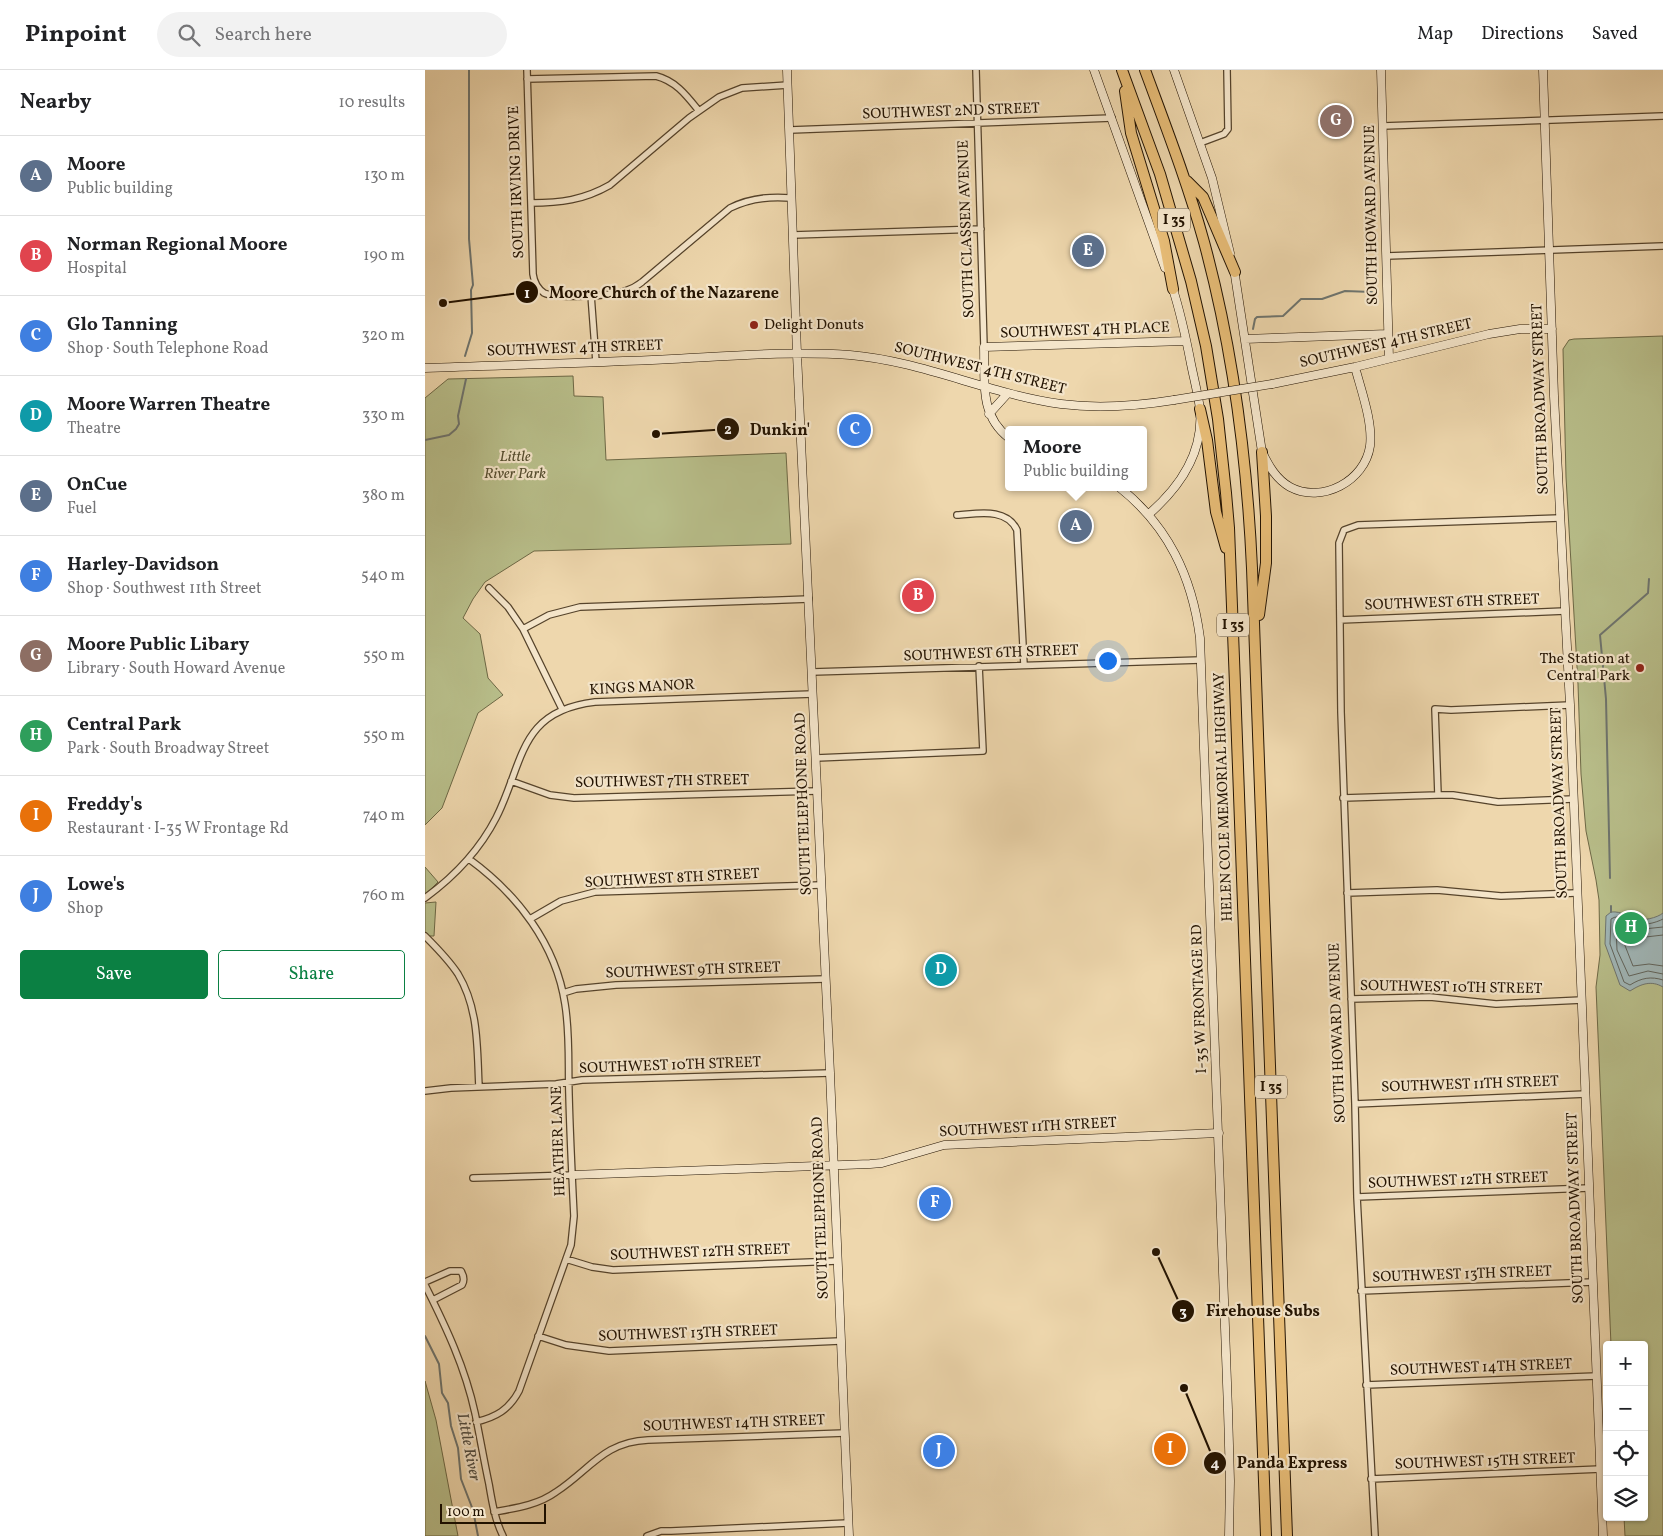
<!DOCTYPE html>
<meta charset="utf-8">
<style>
:root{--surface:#fff;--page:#f2f2f2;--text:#202124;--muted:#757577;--line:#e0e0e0;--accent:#0b8043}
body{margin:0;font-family:Vollkorn,serif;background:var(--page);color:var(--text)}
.controls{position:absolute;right:15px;bottom:15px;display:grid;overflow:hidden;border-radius:5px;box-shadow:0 1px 4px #0004}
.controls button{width:45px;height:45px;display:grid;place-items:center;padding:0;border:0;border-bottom:1px solid var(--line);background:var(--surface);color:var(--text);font:25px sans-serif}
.scale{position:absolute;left:15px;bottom:12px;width:106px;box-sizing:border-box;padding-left:5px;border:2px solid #221200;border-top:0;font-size:14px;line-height:18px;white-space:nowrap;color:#221200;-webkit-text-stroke:4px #f4e5ca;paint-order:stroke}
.you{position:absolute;left:682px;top:590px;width:18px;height:18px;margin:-12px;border:4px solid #fff;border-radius:50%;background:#1a73e8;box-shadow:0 0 0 8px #1a73e833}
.badge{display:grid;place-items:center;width:32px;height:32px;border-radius:50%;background:var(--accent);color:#fff;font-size:16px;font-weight:700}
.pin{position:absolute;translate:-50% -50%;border:2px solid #fff;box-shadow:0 1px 5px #0006}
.popup{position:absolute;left:580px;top:356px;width:142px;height:65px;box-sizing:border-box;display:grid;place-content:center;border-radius:5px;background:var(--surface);filter:drop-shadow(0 1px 4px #0005);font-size:16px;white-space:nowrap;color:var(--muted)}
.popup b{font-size:19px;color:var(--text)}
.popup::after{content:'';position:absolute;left:50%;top:100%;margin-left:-10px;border:10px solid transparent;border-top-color:var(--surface)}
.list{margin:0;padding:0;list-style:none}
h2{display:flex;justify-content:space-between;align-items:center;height:65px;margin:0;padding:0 20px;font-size:21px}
h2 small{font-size:16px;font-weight:400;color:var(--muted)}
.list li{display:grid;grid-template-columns:32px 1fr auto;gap:15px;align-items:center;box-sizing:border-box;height:80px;padding:0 20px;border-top:1px solid var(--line)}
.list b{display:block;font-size:19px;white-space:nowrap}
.list p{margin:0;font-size:16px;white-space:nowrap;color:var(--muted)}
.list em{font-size:16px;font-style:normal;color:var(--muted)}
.actions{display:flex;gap:10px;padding:15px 20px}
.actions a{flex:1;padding:11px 0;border:1px solid var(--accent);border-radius:5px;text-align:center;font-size:18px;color:var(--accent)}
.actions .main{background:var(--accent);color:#fff}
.icon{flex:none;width:28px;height:28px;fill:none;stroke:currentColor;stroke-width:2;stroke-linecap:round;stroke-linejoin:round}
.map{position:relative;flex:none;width:1238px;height:1466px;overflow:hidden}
header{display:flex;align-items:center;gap:30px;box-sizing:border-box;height:70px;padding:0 25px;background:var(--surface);border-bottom:1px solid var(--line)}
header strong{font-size:24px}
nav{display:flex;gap:28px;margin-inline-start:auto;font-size:18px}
.search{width:350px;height:45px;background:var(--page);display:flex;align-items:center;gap:12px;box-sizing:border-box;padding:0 18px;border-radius:28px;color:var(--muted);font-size:19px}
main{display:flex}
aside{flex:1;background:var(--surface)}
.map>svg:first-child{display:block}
.green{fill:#b8be8a;stroke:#6d6845}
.water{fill:#a0b6b7;stroke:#6e746e}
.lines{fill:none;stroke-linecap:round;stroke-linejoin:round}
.shore{stroke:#61645c;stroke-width:1}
.stream{stroke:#6e746e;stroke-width:2}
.street-casing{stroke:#55432b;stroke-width:8}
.secondary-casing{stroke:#221200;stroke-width:9}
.highway-casing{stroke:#221200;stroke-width:12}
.street{stroke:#f4e5ca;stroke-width:5.5}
.secondary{stroke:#f4e5ca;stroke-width:8}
.highway{stroke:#e7bc76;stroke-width:10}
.secondary-bridge-casing{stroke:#221200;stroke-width:9;stroke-linecap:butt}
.secondary-bridge{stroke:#f4e5ca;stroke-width:8}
.poi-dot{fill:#8f2418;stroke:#f4e5ca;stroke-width:2}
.labels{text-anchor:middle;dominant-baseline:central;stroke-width:4.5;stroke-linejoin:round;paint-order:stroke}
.shield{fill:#f4e5ca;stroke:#61513d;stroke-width:1}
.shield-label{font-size:14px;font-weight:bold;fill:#221200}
.street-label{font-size:15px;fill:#221200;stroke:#f4e5ca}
.poi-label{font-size:15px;fill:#221200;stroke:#f4e5ca;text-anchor:start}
.park-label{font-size:15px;font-style:italic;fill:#564e30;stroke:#f4e5ca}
.water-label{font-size:16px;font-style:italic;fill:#4e4b40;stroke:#f4e5ca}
.leader{fill:none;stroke:#221200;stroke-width:2}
.callout-dot{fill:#221200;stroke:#f4e5ca;stroke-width:2}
.mark-label{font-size:15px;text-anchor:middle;font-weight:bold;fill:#fff}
.callout-label{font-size:16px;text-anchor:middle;font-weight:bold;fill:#221200;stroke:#f4e5ca;stroke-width:4.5;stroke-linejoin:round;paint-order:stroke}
</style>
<header>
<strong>Pinpoint</strong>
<div class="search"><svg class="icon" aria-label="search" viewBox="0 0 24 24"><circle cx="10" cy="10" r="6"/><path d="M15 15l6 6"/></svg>Search here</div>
<nav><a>Map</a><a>Directions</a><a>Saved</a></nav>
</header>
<main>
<aside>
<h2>Nearby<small>10 results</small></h2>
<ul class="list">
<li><span class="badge" style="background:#5c6f8a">A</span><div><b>Moore</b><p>Public building</p></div><em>130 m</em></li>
<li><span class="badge" style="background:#e0444e">B</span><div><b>Norman Regional Moore</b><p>Hospital</p></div><em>190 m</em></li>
<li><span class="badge" style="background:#3f7fe0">C</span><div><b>Glo Tanning</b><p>Shop · South Telephone Road</p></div><em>320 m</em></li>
<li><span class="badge" style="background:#0f9aa8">D</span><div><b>Moore Warren Theatre</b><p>Theatre</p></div><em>330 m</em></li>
<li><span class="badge" style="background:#5c6f8a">E</span><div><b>OnCue</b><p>Fuel</p></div><em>380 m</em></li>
<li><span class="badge" style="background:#3f7fe0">F</span><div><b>Harley-Davidson</b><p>Shop · Southwest 11th Street</p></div><em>540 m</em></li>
<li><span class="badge" style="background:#8d6e63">G</span><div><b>Moore Public Libary</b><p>Library · South Howard Avenue</p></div><em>550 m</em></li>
<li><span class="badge" style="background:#2e9e5b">H</span><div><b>Central Park</b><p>Park · South Broadway Street</p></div><em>550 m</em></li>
<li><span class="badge" style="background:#e8710a">I</span><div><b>Freddy's</b><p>Restaurant · I-35 W Frontage Rd</p></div><em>740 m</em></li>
<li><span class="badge" style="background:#3f7fe0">J</span><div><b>Lowe's</b><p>Shop</p></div><em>760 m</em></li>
</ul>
<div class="actions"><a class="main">Save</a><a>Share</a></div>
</aside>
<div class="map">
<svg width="1238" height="1466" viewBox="0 0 1238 1466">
<rect width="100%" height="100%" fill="#eed7ad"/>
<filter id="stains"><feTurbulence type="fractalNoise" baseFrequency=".004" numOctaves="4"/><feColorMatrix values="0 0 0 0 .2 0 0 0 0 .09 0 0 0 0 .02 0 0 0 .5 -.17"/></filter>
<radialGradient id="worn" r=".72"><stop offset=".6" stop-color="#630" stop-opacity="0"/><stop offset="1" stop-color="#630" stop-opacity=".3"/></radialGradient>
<path class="green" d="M1238 266V1466H1200L1199 1447H1219V1275H1186L1171 917 1175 885 1174 830 1171 810 1161 761 1156 704 1153 614 1141 407 1138 279 1144 270 1149 269Z
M148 306 149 326 178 327 181 390 361 383 366 474 109 481 60 512 48 529 38 548 55 564 63 608 78 625 53 643 17 738 0 755V328L23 309Z
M0 797 13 812 0 825Z
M11 832 9 866H0V833Z
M0 1311 11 1350 33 1466H0Z"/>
<path class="water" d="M1186 842C1198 841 1200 847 1210 849 1218 851 1232 848 1238 843V917C1226 910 1216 914 1205 921L1195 915 1180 874 1181 846Z"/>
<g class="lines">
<path class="shore" d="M1238 849C1231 853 1217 856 1209 854 1200 852 1195 843 1186 849L1185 874 1199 912 1205 915C1216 908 1226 906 1238 910
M1238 857 1209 860 1193 854 1191 856 1192 880 1204 906 1223 901 1238 904
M1238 865 1212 868 1201 866 1199 873 1208 896 1224 894 1238 896"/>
<path class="stream" d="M828 259 830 249 832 247 858 246 876 229H897L920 221 947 222
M40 286 47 263 46 220 48 215 44 169V0
M0 370 24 365 31 359 34 354 33 346 41 309
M1185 808 1181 629 1175 565 1223 523 1224 509
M1186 842V836
M0 1266 14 1294 17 1323 23 1333 26 1356 33 1378 36 1409 48 1440 53 1466"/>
<g class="street-casing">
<path id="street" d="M102 0 108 204C109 212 112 218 119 223 131 229 187 226 200 221 206 219 212 216 217 212L305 138C325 128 344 126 366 128
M551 0 559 277
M102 9 231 6C251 11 262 26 274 41
M958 56 1238 46
M365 60 687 48
M775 73 799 64 803 59 802 0
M106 133C135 133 159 130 185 115L264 48 294 27 317 18 363 15
M368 165 556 159
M962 186 1238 176
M166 225 171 292
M532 445C552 444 581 437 592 460L599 595
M64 518 83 537 98 559 137 639
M915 550 1140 541
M98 559 124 545 155 537 384 529
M387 602 776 590
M391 688 558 681 554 596
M86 711 125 725 149 728 392 721
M1013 725 1010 639 1026 640 1145 635
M918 728 1013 725H1028L1073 732 1148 729
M44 789C92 824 131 874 140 934 145 964 143 995 144 1025 145 1065 147 1106 149 1146L146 1175 94 1321C84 1340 71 1347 51 1352
M922 823 1012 820 1076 826 1151 823
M0 828C30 806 54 781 71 748 99 693 93 641 170 632L388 624
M105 849 136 831 170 822 396 815
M0 866C12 878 24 890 33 904 54 939 52 978 54 1017
M138 923 151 919 191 915 400 909
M926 929 1005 927 1071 934 1157 930
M0 1021 26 1018 131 1014 157 1010 405 1003
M930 1034 1161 1024
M48 1108 147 1105
M932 1127 1164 1118
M141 1189 167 1197 188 1200 412 1191
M0 1212 25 1201H36C39 1206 40 1210 37 1215L8 1230
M0 1215C21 1257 40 1297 50 1343 55 1367 59 1391 64 1414 67 1432 70 1450 78 1466
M936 1221 1168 1212
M113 1266 141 1275 184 1281 415 1271
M941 1315 1172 1306
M946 1409 1176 1399
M69 1442C91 1438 113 1435 131 1422 165 1400 178 1372 223 1370L420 1363
M222 1466 236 1461H246L423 1453
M950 1466 932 1127 930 1034 916 642 914 473 919 460 933 455 1135 448"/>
</g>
<g class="secondary-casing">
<path id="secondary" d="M362 0 372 284 405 1003 424 1466
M669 0 740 198
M749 0 787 108 805 183
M956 0 964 288
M1118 0 1129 326 1145 635 1178 1466
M809 199 837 382C844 396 851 409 865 417 897 434 940 411 945 376 948 352 936 320 930 297
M820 269 963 264
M0 298C82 295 165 293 247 289 306 286 366 281 425 285 497 291 564 324 636 334 674 339 712 336 749 330
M847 314 930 297 1064 264 1095 259H1127
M564 344 583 323
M584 368C554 345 560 311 559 277L761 271
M694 417C743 456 767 506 775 568L803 1340 805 1411 804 1466
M724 444C755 417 779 383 775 339 773 324 769 309 766 294 761 268 755 241 747 216
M147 1105 445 1094 457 1093 519 1075 794 1063"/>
</g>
<g class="highway-casing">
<path id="highway" d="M697 0 735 104 766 211 781 276 793 349 801 423 804 458 810 615 841 1466
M720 0C741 57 763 114 779 172 808 279 822 388 827 498L862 1466
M700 21 706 63 739 171 748 219
M762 111 778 127 810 202
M775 339 782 370 791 442 801 478
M834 545 841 493V446L837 382"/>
</g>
<use href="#street" class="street"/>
<use href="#secondary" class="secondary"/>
<use href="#highway" class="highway"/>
<g class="secondary-bridge-casing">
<path id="secondary-bridge" d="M749 330 847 314"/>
</g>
<use href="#secondary-bridge" class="secondary-bridge"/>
</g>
<g class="poi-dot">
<circle cx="329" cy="255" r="5"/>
<circle cx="1215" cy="598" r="5"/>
</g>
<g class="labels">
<g class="shield">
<rect x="733" y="138.5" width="32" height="23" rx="4"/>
<rect x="792" y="543.5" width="32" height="23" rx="4"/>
<rect x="830" y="1005.5" width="32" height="23" rx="4"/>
</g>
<g class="shield-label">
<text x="749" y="150">I 35</text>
<text x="808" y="555">I 35</text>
<text x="846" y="1017">I 35</text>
</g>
<g class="street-label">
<text transform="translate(526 42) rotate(-2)">SOUTHWEST 2ND STREET</text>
<text transform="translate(92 112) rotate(-92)">SOUTH IRVING DRIVE</text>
<text transform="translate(947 145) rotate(-91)">SOUTH HOWARD AVENUE</text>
<text transform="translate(542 159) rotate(-92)">SOUTH CLASSEN AVENUE</text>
<text transform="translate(660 261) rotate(-2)">SOUTHWEST 4TH PLACE</text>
<text transform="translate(961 274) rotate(-13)">SOUTHWEST 4TH STREET</text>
<text transform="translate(150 279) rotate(-2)">SOUTHWEST 4TH STREET</text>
<text transform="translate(555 299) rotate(14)">SOUTHWEST 4TH STREET</text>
<text transform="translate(1116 329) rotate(-92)">SOUTH BROADWAY STREET</text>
<text transform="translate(1027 533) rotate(-2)">SOUTHWEST 6TH STREET</text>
<text transform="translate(566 584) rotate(-2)">SOUTHWEST 6TH STREET</text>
<text transform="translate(217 618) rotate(-3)">KINGS MANOR</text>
<text transform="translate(237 712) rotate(-1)">SOUTHWEST 7TH STREET</text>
<text transform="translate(799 727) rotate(-92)">HELEN COLE MEMORIAL HIGHWAY</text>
<text transform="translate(1135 733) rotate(-92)">SOUTH BROADWAY STREET</text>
<text transform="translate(379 734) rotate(-92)">SOUTH TELEPHONE ROAD</text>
<text transform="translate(247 809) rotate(-3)">SOUTHWEST 8TH STREET</text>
<text transform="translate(268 901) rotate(-2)">SOUTHWEST 9TH STREET</text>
<text transform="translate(1026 918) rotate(1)">SOUTHWEST 10TH STREET</text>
<text transform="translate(775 929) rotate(-92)">I-35 W FRONTAGE RD</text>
<text transform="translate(913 963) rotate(-92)">SOUTH HOWARD AVENUE</text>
<text transform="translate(245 996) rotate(-2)">SOUTHWEST 10TH STREET</text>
<text transform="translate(1045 1015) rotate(-2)">SOUTHWEST 11TH STREET</text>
<text transform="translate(603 1058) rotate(-3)">SOUTHWEST 11TH STREET</text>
<text transform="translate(134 1071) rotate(-92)">HEATHER LANE</text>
<text transform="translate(1033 1111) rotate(-2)">SOUTHWEST 12TH STREET</text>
<text transform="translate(396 1138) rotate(-92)">SOUTH TELEPHONE ROAD</text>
<text transform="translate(1151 1138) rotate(-92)">SOUTH BROADWAY STREET</text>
<text transform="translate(275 1183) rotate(-2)">SOUTHWEST 12TH STREET</text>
<text transform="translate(1037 1205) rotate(-2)">SOUTHWEST 13TH STREET</text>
<text transform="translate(263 1264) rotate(-2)">SOUTHWEST 13TH STREET</text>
<text transform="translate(1056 1298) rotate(-2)">SOUTHWEST 14TH STREET</text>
<text transform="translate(309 1354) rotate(-2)">SOUTHWEST 14TH STREET</text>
<text transform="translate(1060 1392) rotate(-2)">SOUTHWEST 15TH STREET</text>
</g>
<g class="poi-label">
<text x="339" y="255">Delight Donuts</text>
<text x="1205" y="589" text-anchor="end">The Station at<tspan x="1205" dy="17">Central Park</tspan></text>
</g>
<g class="park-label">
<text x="90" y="387">Little<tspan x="90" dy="17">River Park</tspan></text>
</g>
<g class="water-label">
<text transform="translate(43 1377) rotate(79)">Little River</text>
</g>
</g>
<path class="leader" d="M18 233L102 222M231 364L303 359M731 1182L758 1241M759 1318L790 1393"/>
<g class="callout-dot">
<circle cx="18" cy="233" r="5"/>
<circle cx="231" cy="364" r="5"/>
<circle cx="731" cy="1182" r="5"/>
<circle cx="759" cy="1318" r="5"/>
<circle cx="102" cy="222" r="12"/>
<circle cx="303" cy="359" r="12"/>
<circle cx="758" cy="1241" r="12"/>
<circle cx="790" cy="1393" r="12"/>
</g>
<g class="mark-label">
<text x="102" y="228">1</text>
<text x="303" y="364">2</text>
<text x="758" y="1246">3</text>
<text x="790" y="1398">4</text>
</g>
<g class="callout-label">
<text x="239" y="228">Moore Church of the Nazarene</text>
<text x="355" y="365">Dunkin'</text>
<text x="838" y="1246">Firehouse Subs</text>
<text x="867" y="1398">Panda Express</text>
</g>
<rect width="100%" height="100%" filter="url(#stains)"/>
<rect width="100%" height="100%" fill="url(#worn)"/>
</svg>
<div class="controls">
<button>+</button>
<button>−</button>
<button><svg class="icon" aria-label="locate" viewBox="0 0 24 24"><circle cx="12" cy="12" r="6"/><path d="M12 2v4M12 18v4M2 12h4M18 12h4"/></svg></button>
<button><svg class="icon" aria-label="layers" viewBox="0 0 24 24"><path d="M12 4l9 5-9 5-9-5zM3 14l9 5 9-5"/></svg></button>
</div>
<div class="scale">100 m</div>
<div class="you"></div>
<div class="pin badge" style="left:651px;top:456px;background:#5c6f8a">A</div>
<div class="popup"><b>Moore</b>Public building</div>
<div class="pin badge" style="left:493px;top:526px;background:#e0444e">B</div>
<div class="pin badge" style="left:430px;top:360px;background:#3f7fe0">C</div>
<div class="pin badge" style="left:516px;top:900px;background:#0f9aa8">D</div>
<div class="pin badge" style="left:663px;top:181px;background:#5c6f8a">E</div>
<div class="pin badge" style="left:510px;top:1133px;background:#3f7fe0">F</div>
<div class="pin badge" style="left:911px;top:51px;background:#8d6e63">G</div>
<div class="pin badge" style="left:1206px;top:858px;background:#2e9e5b">H</div>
<div class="pin badge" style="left:745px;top:1379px;background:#e8710a">I</div>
<div class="pin badge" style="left:514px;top:1381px;background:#3f7fe0">J</div>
</div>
</main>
